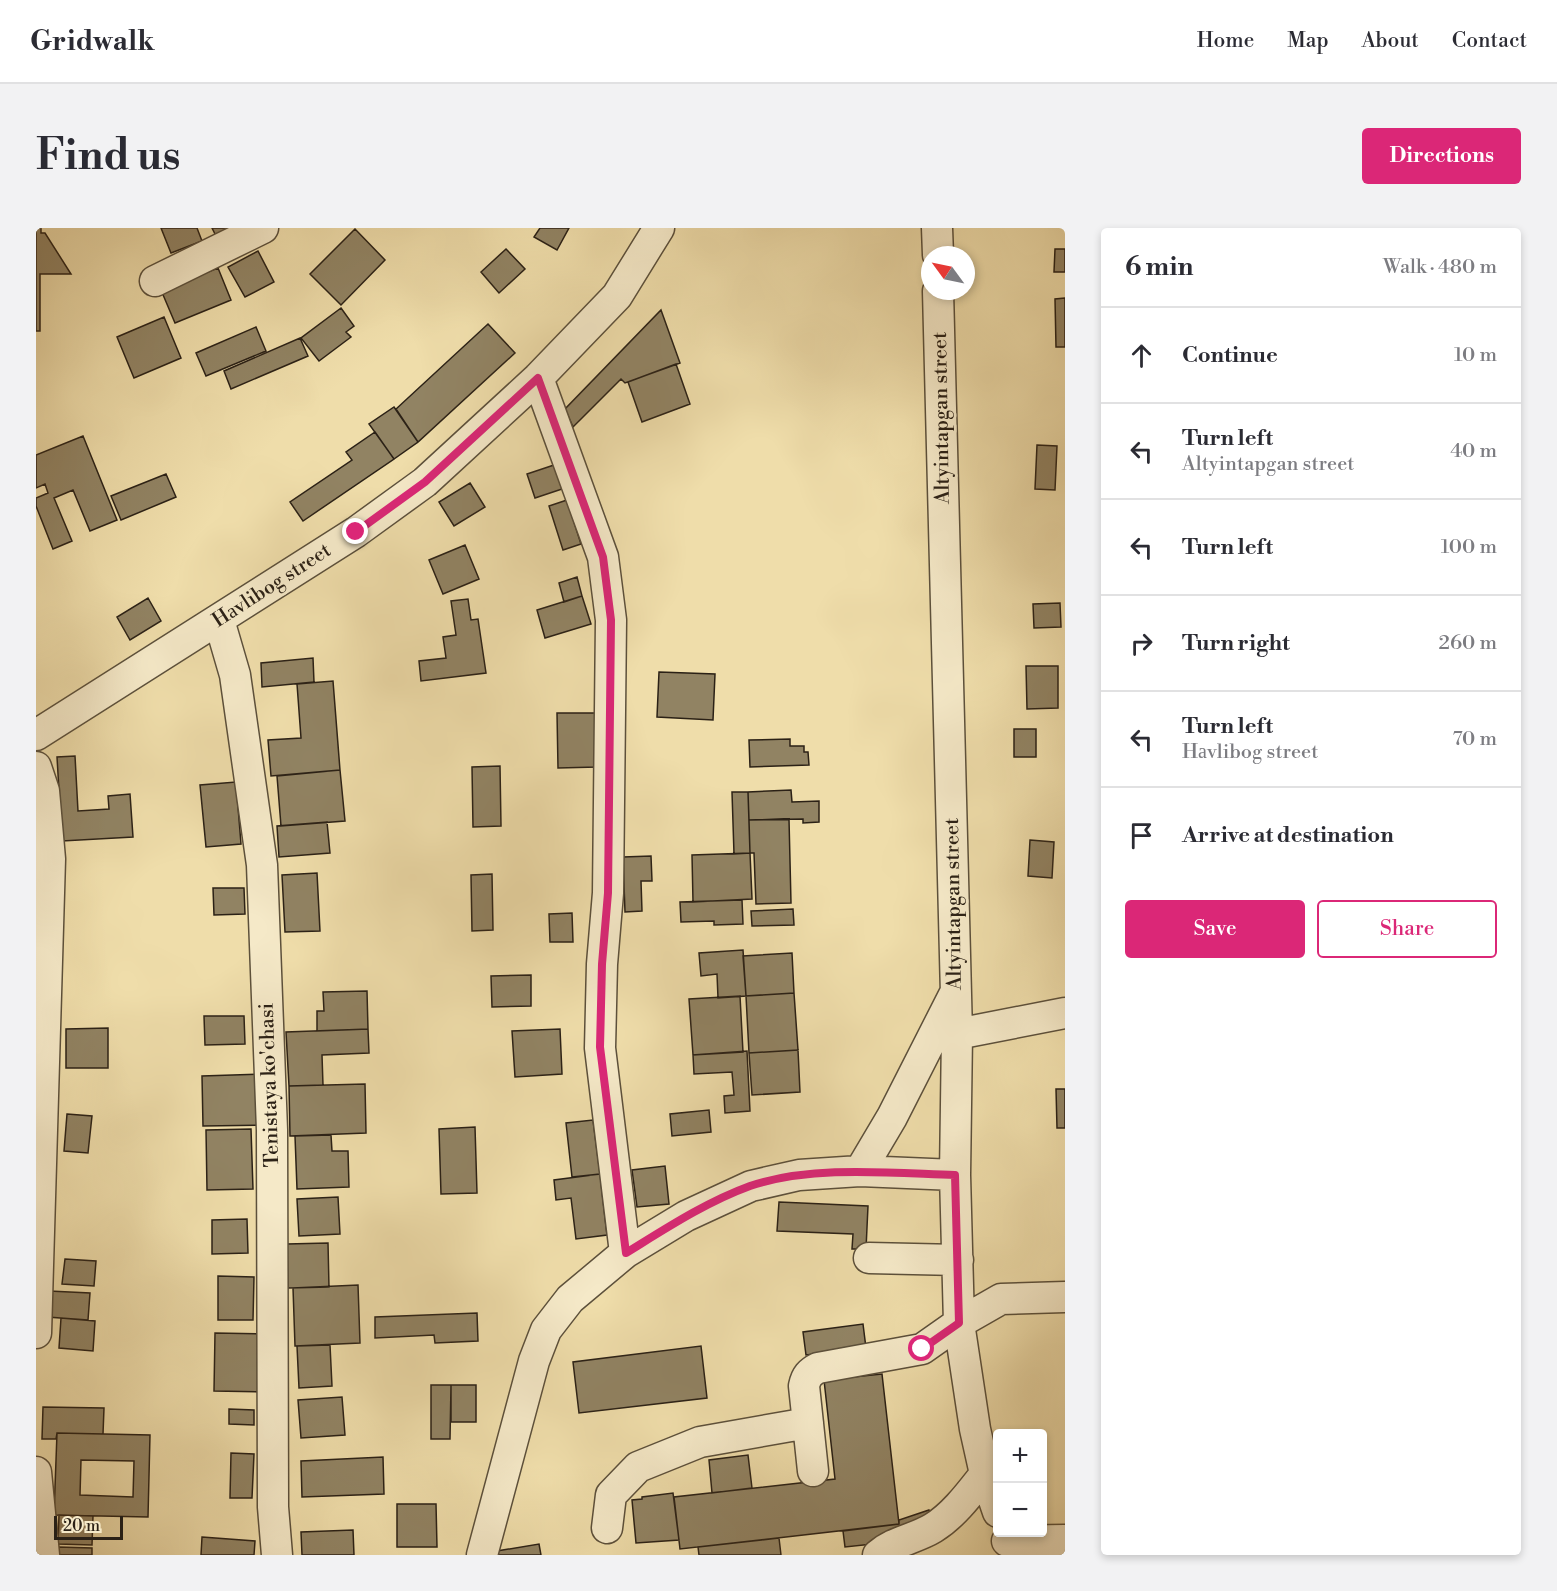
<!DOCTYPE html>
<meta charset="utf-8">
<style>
:root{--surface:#fff;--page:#f2f2f3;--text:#2b2b33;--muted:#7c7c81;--line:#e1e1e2;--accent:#db2777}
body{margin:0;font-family:"Libre Bodoni",serif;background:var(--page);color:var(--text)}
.controls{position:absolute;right:18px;bottom:18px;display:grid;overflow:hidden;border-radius:6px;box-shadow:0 3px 9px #0003}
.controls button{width:54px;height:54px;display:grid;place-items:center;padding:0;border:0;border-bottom:2px solid var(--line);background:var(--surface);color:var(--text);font:30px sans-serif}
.compass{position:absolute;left:885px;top:18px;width:54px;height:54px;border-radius:50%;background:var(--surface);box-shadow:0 3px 9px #0003;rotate:303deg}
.scale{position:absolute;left:18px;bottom:15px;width:69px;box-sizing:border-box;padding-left:6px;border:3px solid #2b2116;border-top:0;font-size:16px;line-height:21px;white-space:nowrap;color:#2b2116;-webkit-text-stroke:4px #f5e9c8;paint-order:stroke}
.stop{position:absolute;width:18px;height:18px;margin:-14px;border:4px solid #db2777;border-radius:50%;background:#fff}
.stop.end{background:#db2777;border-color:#fff;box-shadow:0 2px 6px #0008}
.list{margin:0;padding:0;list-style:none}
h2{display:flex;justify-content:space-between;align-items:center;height:78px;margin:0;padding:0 24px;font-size:26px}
h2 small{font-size:20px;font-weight:400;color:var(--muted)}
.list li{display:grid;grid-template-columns:39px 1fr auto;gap:18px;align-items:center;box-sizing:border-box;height:96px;padding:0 24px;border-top:2px solid var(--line)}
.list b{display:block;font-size:22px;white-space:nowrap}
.list p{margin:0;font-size:20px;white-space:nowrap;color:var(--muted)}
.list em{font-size:20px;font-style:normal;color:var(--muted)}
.actions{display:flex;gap:12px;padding:18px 24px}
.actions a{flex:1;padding:14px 0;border:2px solid var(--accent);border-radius:6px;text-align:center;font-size:21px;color:var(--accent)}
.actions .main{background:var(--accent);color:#fff}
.icon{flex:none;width:33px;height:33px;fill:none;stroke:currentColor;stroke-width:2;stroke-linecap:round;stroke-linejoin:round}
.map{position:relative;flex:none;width:1029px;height:1327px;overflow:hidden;border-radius:6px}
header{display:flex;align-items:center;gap:36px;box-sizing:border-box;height:84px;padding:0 30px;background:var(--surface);border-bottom:2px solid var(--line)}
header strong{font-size:28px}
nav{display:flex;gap:33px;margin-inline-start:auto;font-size:21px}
.intro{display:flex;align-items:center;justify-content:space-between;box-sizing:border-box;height:144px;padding:0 36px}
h1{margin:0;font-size:42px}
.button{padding:15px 27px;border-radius:6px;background:var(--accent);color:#fff;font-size:21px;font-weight:700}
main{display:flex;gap:36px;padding:0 36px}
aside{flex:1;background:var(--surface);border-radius:6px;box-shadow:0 3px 9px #0003}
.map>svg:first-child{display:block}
.building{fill:#918363;stroke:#2b2116;stroke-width:1.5;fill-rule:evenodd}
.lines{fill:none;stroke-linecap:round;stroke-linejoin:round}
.minor-casing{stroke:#5c503b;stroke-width:33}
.minor{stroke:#f5e9c8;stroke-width:30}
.route{stroke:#db2777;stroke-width:8}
.labels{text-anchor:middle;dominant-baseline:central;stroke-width:5;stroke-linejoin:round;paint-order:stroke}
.street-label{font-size:20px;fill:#2b2116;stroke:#f5e9c8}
</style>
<header>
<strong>Gridwalk</strong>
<nav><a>Home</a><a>Map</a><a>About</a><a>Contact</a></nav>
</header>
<div class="intro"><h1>Find us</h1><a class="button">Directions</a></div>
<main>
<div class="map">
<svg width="1029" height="1327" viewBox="0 0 1029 1327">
<rect width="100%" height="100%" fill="#efddaa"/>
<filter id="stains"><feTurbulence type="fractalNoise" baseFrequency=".00333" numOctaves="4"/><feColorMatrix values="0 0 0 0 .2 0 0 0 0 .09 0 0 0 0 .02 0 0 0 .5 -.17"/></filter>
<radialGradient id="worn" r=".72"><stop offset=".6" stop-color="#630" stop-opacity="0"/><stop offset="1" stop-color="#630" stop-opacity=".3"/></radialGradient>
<path class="building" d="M0 0H5V5H9L35 46H4V103H0Z
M125 0H161L166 13 135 25Z
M176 0H194L180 8Z
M504 0H533L521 22 498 9Z
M319 1 349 32 305 77 274 46Z
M470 21 489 41 463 65 445 44Z
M1019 21H1029V44H1018Z
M222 23 238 54 209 69 192 39Z
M182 40 195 72 139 95 125 62Z
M1029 70V119H1020L1019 71Z
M305 80 318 98 310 104 315 109 283 133 265 110Z
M625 82 644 135 589 155 585 151 537 199 529 181Z
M128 89 145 130 98 150 81 109Z
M452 96 479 125 382 214 360 181Z
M220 99 230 123 170 148 160 125Z
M264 110 272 128 195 161 188 143Z
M640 136 654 176 606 194 592 154Z
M358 179 382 214 358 231 333 196Z
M339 204 358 231 267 293 254 274 316 232 310 224Z
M47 208 81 292 54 303 37 262 18 270 36 313 17 321 0 278V270L12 265 9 256 0 260V227Z
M1001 217 1021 218 1019 262 999 261Z
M518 237 526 261 499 270 491 246Z
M130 246 140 269 85 292 75 268Z
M434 255 449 279 418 298 403 274Z
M531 272 545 316 527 322 513 278Z
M429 317 443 351 407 366 393 332Z
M541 349 546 368 528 374 523 355Z
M546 368 555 396 509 410 501 382Z
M112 370 125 393 94 412 81 389Z
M432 371 435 392 442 391 450 445 385 453 383 433 410 430 407 409 420 407 415 373Z
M1024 375 1025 399 998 400 997 376Z
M277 430 278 454 226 459 225 435Z
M990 438H1022V480L991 481Z
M623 444 679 446 677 492 621 489Z
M297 453 304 542 235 548 232 512 265 510 261 456Z
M521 485H560L561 539 522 540Z
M978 501H1000V529H978Z
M754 511V518H768V524H772L773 537 714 539 713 512Z
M39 528 42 583 73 581 72 568 94 566 97 609 26 613 21 529Z
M464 538 465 598 437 599 436 539Z
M304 542 309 593 245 598 241 548Z
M200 554 205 616 170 619 164 557Z
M755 562 756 574 783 573V594L767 595V591L713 592 712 564Z
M696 564H712L714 625 698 626Z
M753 591 755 675 720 676 718 625H714L713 592Z
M291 594 294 625 243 629 241 598Z
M994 612 1018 614 1016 650 992 648Z
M714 625 716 671 657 674 656 627Z
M615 628 616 653H605L606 683 589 684 587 629Z
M281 645 284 703 249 704 246 647Z
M456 646 457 702 436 703 435 647Z
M177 660H208L209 686 178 687Z
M706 672 707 696 678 697V693L645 694 644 674Z
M757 681 758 697 716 698 715 683Z
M536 685 537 714H514L513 686Z
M707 722 710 768 682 770 681 746 665 748 663 725Z
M756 725 758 765 710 768 707 728Z
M495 747V778L456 779 455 748Z
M331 763 332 801 281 803V783H288L287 764Z
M758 765 762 822 713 825 710 768Z
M704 768 707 824 657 827 653 771Z
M168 788H208L209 816 169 817Z
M72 800V840H30V801Z
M332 801 333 825 286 827 287 857 253 858 250 804Z
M524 801 526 846 479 849 476 803Z
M762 822 764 864 716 867 713 825Z
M711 823 714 883 689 885 688 868 698 867 696 844 658 846 657 827Z
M227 846 228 897 167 898 166 848Z
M329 856 330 905 254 908 253 858Z
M1020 861H1029V900H1021Z
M673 882 675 904 636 908 634 886Z
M31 886 56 888 52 925 28 923Z
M557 892 564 946 536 949 530 895Z
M439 899 441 965 405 966 403 901Z
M215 901 217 961 171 962 170 902Z
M295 907 296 923H312L313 959 261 961 259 908Z
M629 938 633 976 601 979 596 942Z
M564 946 571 1007 540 1011 535 970 520 972 518 952Z
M302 969 304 1006 263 1008 261 971Z
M743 974 832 978 830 1021H816L817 1006 741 1003Z
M211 991 212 1025 176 1026V992Z
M292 1015 293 1059 252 1060 251 1016Z
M29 1031 60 1033 58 1058 26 1056Z
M182 1048 218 1049 217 1092H182Z
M322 1057 324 1115 259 1118 257 1060Z
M13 1063 54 1065 52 1092 11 1089Z
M441 1085 442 1113 399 1115 398 1107 339 1110V1089Z
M25 1090 59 1093 57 1123 23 1120Z
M827 1096 830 1120 770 1127 767 1104Z
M179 1105 232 1106 230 1164 178 1163Z
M294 1117 296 1158 263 1160 261 1118Z
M665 1118 671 1170 543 1185 537 1134Z
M846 1146 863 1296 644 1321 638 1269 799 1251 788 1152Z
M395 1157H415L414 1211H395Z
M415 1157H440V1194H415Z
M306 1169 309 1207 265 1210 262 1172Z
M7 1179 68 1180 67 1206 21 1205 20 1211H6Z
M193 1181 218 1182V1197L193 1196Z
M21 1205 114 1207 112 1289 18 1287ZM45 1232 98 1233 97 1269 44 1267Z
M195 1225 218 1226 216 1270H194Z
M712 1227 716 1260 676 1265 673 1232Z
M347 1229 348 1266 266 1269 265 1233Z
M637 1265 643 1312 600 1315 596 1272 606 1271V1269Z
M361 1276H400L401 1319H361Z
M893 1282 899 1293 865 1313 809 1319 807 1303 863 1296V1292Z
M23 1287 57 1288 56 1317 22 1316Z
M317 1302 318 1327H266L265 1304Z
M166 1309 219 1313 218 1327H165Z
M743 1310 745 1327H663L662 1319Z
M503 1316 505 1327H460L461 1323Z
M22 1319 56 1320V1327H22Z"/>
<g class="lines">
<g class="minor-casing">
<path id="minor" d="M901 0 902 27
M119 53 227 0
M902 63 921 806 919 947 923 1095 939 1201 949 1246 962 1284
M502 150 567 329 575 392 572 665 566 736 564 820 589 1025
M183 392 199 447 226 637 236 902 237 1279 241 1327
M0 507 320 304 389 254 502 150 581 68 623 0
M0 539 8 563 14 631 0 1105
M921 806 1029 785
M824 943 856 889 919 765
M833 1030 922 1032
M777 1243 768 1158C770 1148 774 1144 782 1140L886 1121 923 1095 965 1071 1029 1069
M0 1244 8 1327
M571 1300 575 1267 602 1239 664 1214 772 1195
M971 1313 1029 1312
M446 1327 498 1133 510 1102 534 1071 589 1025 650 988 715 958 763 947 824 943 919 947
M842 1327C858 1313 879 1311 897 1300 918 1287 934 1265 949 1246"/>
</g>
<use href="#minor" class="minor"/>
</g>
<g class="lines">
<path class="route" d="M320 304 389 254 502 150 567 329 575 392 572 665 566 736 564 819 590 1025C629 1001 670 974 714 958 776 937 855 945 919 947L923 1095 886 1121"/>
</g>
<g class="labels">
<g class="street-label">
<text transform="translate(906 190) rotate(-91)">Altyintapgan street</text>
<text transform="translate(236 358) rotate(-33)">Hаvlibog street</text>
<text transform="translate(918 676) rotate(-91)">Altyintapgan street</text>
<text transform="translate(234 857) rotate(-92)">Tenistaya ko'chasi</text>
</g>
</g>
<rect width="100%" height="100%" filter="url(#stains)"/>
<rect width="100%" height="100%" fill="url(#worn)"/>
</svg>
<div class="controls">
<button>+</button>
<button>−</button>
</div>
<svg class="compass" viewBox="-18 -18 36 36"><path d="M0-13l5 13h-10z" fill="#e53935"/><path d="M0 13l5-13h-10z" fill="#7c7c81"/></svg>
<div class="scale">20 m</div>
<div class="stop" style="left:886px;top:1121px"></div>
<div class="stop end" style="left:320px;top:304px"></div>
</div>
<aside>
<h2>6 min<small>Walk · 480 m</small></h2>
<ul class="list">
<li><svg class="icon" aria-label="ahead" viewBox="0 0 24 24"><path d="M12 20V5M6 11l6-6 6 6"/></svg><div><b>Continue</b></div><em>10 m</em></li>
<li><svg class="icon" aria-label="left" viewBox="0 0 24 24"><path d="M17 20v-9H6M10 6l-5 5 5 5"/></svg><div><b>Turn left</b><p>Altyintapgan street</p></div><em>40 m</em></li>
<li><svg class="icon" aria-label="left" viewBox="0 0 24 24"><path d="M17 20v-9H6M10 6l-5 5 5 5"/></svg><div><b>Turn left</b></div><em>100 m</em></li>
<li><svg class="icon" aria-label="right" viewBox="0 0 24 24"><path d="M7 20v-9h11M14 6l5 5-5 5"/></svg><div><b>Turn right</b></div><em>260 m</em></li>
<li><svg class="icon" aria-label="left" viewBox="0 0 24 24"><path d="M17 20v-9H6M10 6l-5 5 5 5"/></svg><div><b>Turn left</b><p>Hаvlibog street</p></div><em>70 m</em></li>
<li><svg class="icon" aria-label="arrive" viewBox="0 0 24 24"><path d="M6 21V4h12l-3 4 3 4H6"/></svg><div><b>Arrive at destination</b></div></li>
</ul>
<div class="actions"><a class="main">Save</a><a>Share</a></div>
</aside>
</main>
